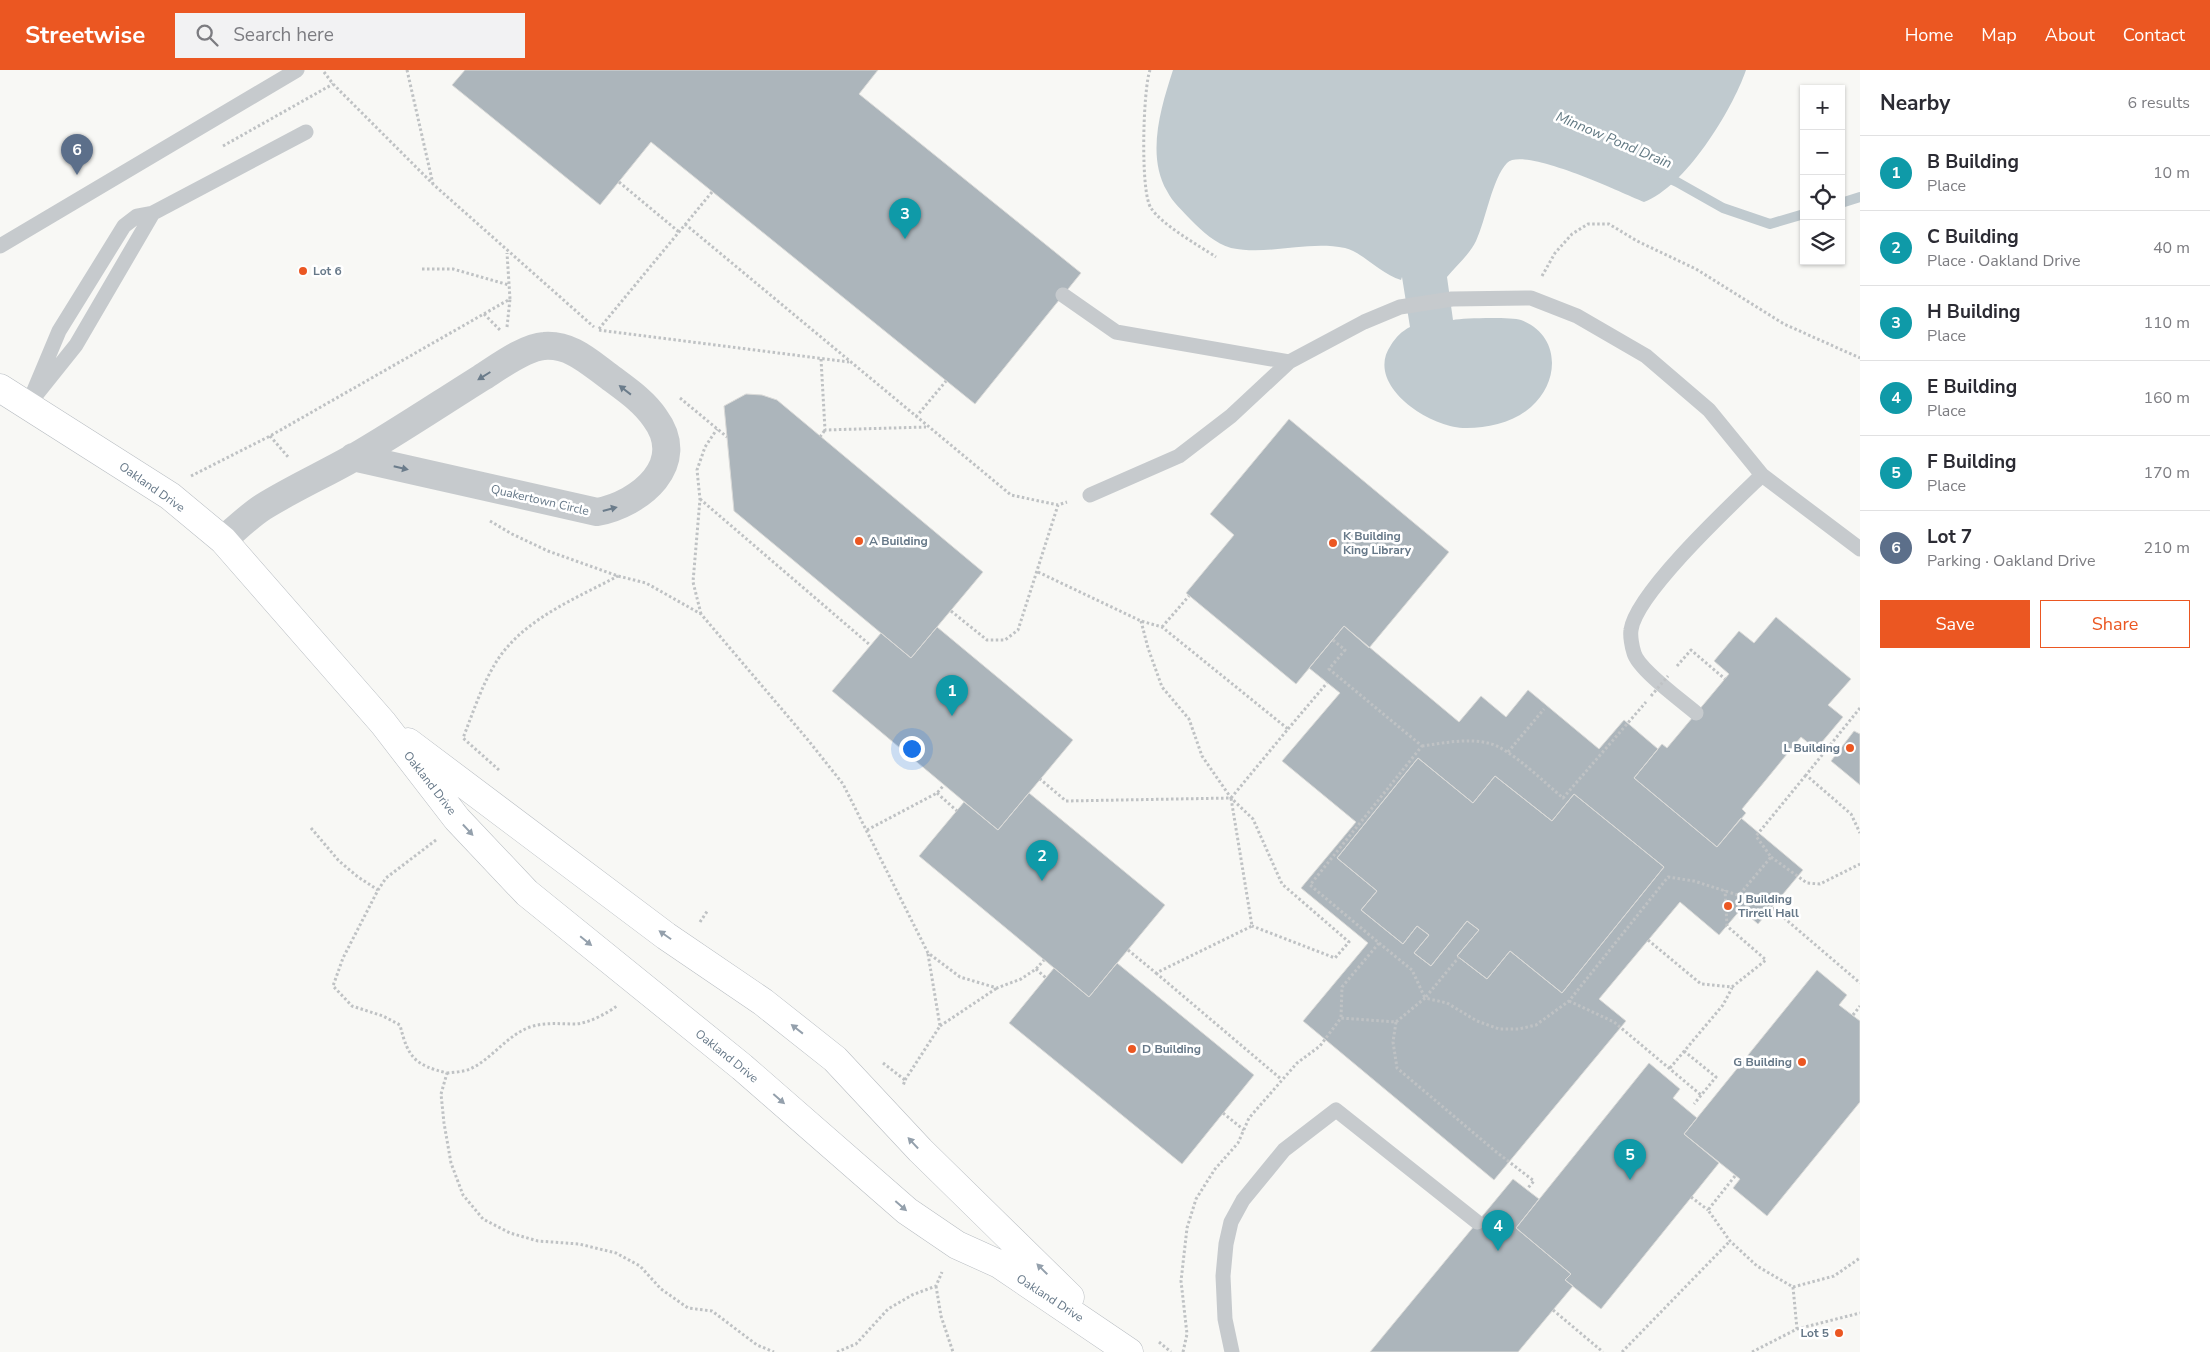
<!DOCTYPE html>
<meta charset="utf-8">
<style>
:root{--surface:#fff;--page:#f2f2f3;--text:#2b2b33;--muted:#7c7c81;--line:#e1e1e2;--accent:#eb5722}
body{margin:0;font-family:"Nunito Sans",sans-serif;background:var(--page);color:var(--text)}
.controls{position:absolute;right:15px;top:15px;display:grid;overflow:hidden;border-radius:0px;box-shadow:0 1px 4px #0004}
.controls button{width:45px;height:45px;display:grid;place-items:center;padding:0;border:0;border-bottom:1px solid var(--line);background:var(--surface);color:var(--text);font:25px sans-serif}
.you{position:absolute;left:911px;top:678px;width:18px;height:18px;margin:-12px;border:4px solid #fff;border-radius:50%;background:#1a73e8;box-shadow:0 0 0 8px #1a73e833}
.badge{display:grid;place-items:center;width:32px;height:32px;border-radius:50%;background:var(--accent);color:#fff;font-size:16px;font-weight:700}
.pin{position:absolute;translate:-50% -41px;filter:drop-shadow(0 1px 2px #0008)}
.pin::after{content:'';position:absolute;top:26px;width:18px;height:15px;background:inherit;clip-path:polygon(0 0,100% 0,50% 100%)}
.list{margin:0;padding:0;list-style:none}
h2{display:flex;justify-content:space-between;align-items:center;height:65px;margin:0;padding:0 20px;font-size:21px}
h2 small{font-size:16px;font-weight:400;color:var(--muted)}
.list li{display:grid;grid-template-columns:32px 1fr auto;gap:15px;align-items:center;box-sizing:border-box;height:75px;padding:0 20px;border-top:1px solid var(--line)}
.list b{display:block;font-size:19px;white-space:nowrap}
.list p{margin:0;font-size:16px;white-space:nowrap;color:var(--muted)}
.list em{font-size:16px;font-style:normal;color:var(--muted)}
.actions{display:flex;gap:10px;padding:15px 20px}
.actions a{flex:1;padding:11px 0;border:1px solid var(--accent);border-radius:0px;text-align:center;font-size:18px;color:var(--accent)}
.actions .main{background:var(--accent);color:#fff}
.icon{flex:none;width:28px;height:28px;fill:none;stroke:currentColor;stroke-width:2;stroke-linecap:round;stroke-linejoin:round}
.map{position:relative;flex:none;width:1860px;height:1282px;overflow:hidden}
header{display:flex;align-items:center;gap:30px;box-sizing:border-box;height:70px;padding:0 25px;background:var(--accent);color:#fff}
header strong{font-size:24px}
nav{display:flex;gap:28px;margin-inline-start:auto;font-size:18px}
.search{width:350px;height:45px;background:var(--page);display:flex;align-items:center;gap:12px;box-sizing:border-box;padding:0 18px;border-radius:0px;color:var(--muted);font-size:19px}
main{display:flex}
aside{flex:1;background:var(--surface)}
.map>svg:first-child{display:block}
.water{fill:#c0cacf}
.lines{fill:none;stroke-linecap:round;stroke-linejoin:round}
.stream{stroke:#c0cacf;stroke-width:10}
.building{fill:#acb5bb;stroke:#dadad8;fill-rule:evenodd}
.secondary-casing{stroke:#b8bdc2;stroke-width:29}
.path{stroke:#bfc2c4;stroke-width:3;stroke-dasharray:2.5 2.5;stroke-linecap:butt}
.lane{stroke:#c6cacd;stroke-width:15}
.street{stroke:#c6cacd;stroke-width:28}
.secondary{stroke:#fff;stroke-width:28}
.path-bridge{stroke:#bfc2c4;stroke-width:3;stroke-dasharray:2.5 2.5;stroke-linecap:butt}
.oneway{fill:#6b7c8b}
.oneway2{fill:#94a0ac}
.poi-dot{fill:#eb5722;stroke:#fff;stroke-width:2}
.labels{text-anchor:middle;dominant-baseline:central;stroke-width:5;stroke-linejoin:round;paint-order:stroke}
.poi-label{font-size:12px;font-weight:bold;fill:#667888;stroke:#fff;text-anchor:start}
.street-label{font-size:12px;fill:#667888;stroke:#fff}
.water-label{font-size:14px;font-style:italic;fill:#627983;stroke:#fff}
</style>
<header>
<strong>Streetwise</strong>
<div class="search"><svg class="icon" aria-label="search" viewBox="0 0 24 24"><circle cx="10" cy="10" r="6"/><path d="M15 15l6 6"/></svg>Search here</div>
<nav><a>Home</a><a>Map</a><a>About</a><a>Contact</a></nav>
</header>
<main>
<div class="map">
<svg width="1860" height="1282" viewBox="0 0 1860 1282">
<rect width="100%" height="100%" fill="#f8f8f5"/>
<path class="water" d="M1173 0H1746C1732 41 1685 117 1644 132 1622 123 1524 76 1507 93 1492 109 1486 150 1476 171 1470 184 1456 196 1447 207L1453 250C1464 248 1511 247 1521 250 1561 265 1560 312 1531 337 1514 352 1489 358 1467 358 1431 359 1363 315 1391 275 1396 267 1402 261 1410 257L1402 207 1401 210C1381 204 1362 182 1345 178 1307 170 1269 186 1231 178 1216 174 1202 161 1191 150 1182 140 1173 133 1167 121 1146 85 1161 37 1173 0Z"/>
<g class="lines">
<path class="stream" d="M1662 105 1677 112 1723 138 1770 154 1804 144
M1841 133 1860 127"/>
</g>
<path class="building" d="M465 0H878L859 24 1081 203 975 334 651 72 600 135 452 15Z
M746 324 762 325 777 330 983 502 911 588 734 441 724 336Z
M1289 349 1449 482 1369 578 1344 556 1296 614 1186 523 1234 465 1210 444Z
M1776 547 1851 609 1828 635 1843 647 1816 679 1801 667 1742 739 1746 743 1717 777 1634 708 1662 674 1667 678 1729 604 1714 591 1739 561 1754 573Z
M1344 556 1459 652 1481 626 1506 647 1528 620 1599 679 1624 650 1658 679 1634 708 1717 777 1741 748 1803 800 1758 854 1741 839 1719 865 1680 832 1599 929 1626 951 1494 1110 1303 951 1368 873 1301 818 1356 752 1282 691 1340 623 1309 598ZM1418 688 1473 733 1495 706 1552 751 1574 724 1664 797 1562 923 1510 881 1487 909 1457 886 1479 860 1467 851 1431 896 1414 883 1429 865 1417 856 1403 874 1361 840 1377 821 1337 788Z
M937 557 1073 670 998 760 832 621 881 563 911 588Z
M1854 661 1860 664V715L1831 691Z
M1418 688 1473 733 1495 706 1552 751 1574 724 1664 797 1562 923 1510 881 1487 909 1457 886 1479 860 1467 851 1431 896 1414 883 1429 865 1417 856 1403 874 1361 840 1377 821 1337 788Z
M1029 723 1165 835 1089 927 919 786 964 732 998 760Z
M1117 893 1254 1005 1182 1094 1009 953 1054 898 1089 927Z
M1817 900 1847 925 1839 935 1860 951V1032L1767 1146 1733 1118 1740 1109 1684 1064Z
M1649 993 1680 1019 1673 1028 1697 1048 1684 1064 1719 1093 1601 1239 1565 1210 1571 1204 1516 1158Z
M1513 1109 1539 1129 1516 1158 1571 1204 1565 1210 1573 1216 1518 1282H1370Z"/>
<g class="lines">
<g class="secondary-casing">
<path id="secondary" d="M0 318 170 426 223 470 383 653 457 749 527 823 742 997 907 1141 957 1175 999 1194 1129 1282
M408 672 666 866 763 932 835 989 920 1080 1070 1227"/>
</g>
<path class="path" d="M407 0 433 114
M1150 0C1143 19 1140 123 1151 138 1162 155 1198 175 1216 187
M324 2 333 14 434 115 594 257
M223 76 333 14
M619 112 679 162
M712 122 598 260 849 292
M685 154 1011 425 1058 435 1067 432
M422 199H453L509 215
M1542 206 1555 183 1572 164 1588 154H1609L1637 171 1696 199 1784 254 1860 288
M484 244 500 260
M507 257 510 229
M821 289 825 360 926 357
M680 328 727 367
M916 347 946 311
M270 366 289 388
M820 367 825 360
M191 406 270 366 510 229 507 183
M700 429 870 575
M490 451 512 464 548 481 618 506 646 513 701 544 808 670 843 714 928 883 960 907 997 918 1021 909 1036 899 1044 890
M1038 502 1141 551 1162 557 1288 659 1231 728 1066 731 1040 709
M951 541 987 570H1005L1018 560 1058 435
M701 544 693 512 700 429 697 400 705 377 717 359
M1141 551 1148 578 1162 617 1189 649 1202 686 1231 728 1253 749 1282 814 1349 872 1335 888 1252 856
M1162 557 1189 526
M1333 570 1345 580 1329 599 1422 676 1310 815 1379 873 1342 917 1341 948
M1677 596 1691 580 1725 609
M1860 638 1806 705 1851 744 1860 763
M1288 659 1327 613
M1422 676C1444 673 1467 668 1488 673 1509 677 1546 714 1563 728L1646 632
M1508 682 1544 639
M499 700 463 668C473 643 481 617 495 594 521 550 575 529 618 506
M937 723 957 741
M311 758 339 791 358 807 378 820
M867 760 937 723 944 715
M436 770 386 808 378 820 343 888 333 916 352 936 383 946 400 955C408 988 415 995 447 1003L441 1024 444 1053 451 1093 463 1125 483 1149 510 1163 538 1171 579 1174 616 1183 640 1196 661 1219 688 1238 712 1241 757 1275 774 1282
M1771 787 1807 813 1820 814 1860 794
M1740 824 1771 787 1756 766 1806 705
M700 852 708 840
M1648 870 1701 914 1732 917 1766 890 1727 856 1725 820
M1379 873 1412 900 1425 928 1459 887
M1128 880 1156 903 1252 856 1231 728
M1036 899 1046 908
M1156 903 1281 1009
M1569 931 1614 952 1701 1025
M1853 945 1860 936
M1396 952 1393 972 1397 998 1495 1081 1534 1111 1527 1119
M940 956 997 918
M1684 981 1716 1007 1694 1034
M883 993 905 1010 903 1016
M1670 998 1723 935 1732 918
M447 1003C454 1002 463 1002 470 999 492 989 506 966 530 957 545 952 560 954 576 954 589 953 608 943 618 935
M905 1010 940 956 928 884
M1223 1043 1244 1060
M1735 1106 1708 1140 1730 1171 1757 1196 1793 1217 1834 1206 1860 1188
M1691 1127 1708 1140
M936 1216 941 1246 953 1282
M1793 1217 1797 1259
M1553 1240 1603 1282
M1159 1272 1171 1282
M837 1282 856 1274 888 1239 912 1225 936 1216 942 1202
M1183 1282 1187 1264 1181 1211 1187 1158 1196 1129 1215 1099 1238 1073 1249 1048 1297 993 1320 976 1341 948 1396 952 1425 928 1447 933 1477 951 1499 959H1519L1536 955 1569 931 1668 807 1694 811 1769 835 1860 913
M1622 1282 1730 1171
M1752 1282 1797 1259 1860 1243"/>
<path class="lane" d="M153 143 76 275 28 335 59 261 124 156 137 146Z
M153 143 306 62
M0 176 297 0
M1063 225 1116 262 1289 292
M1090 425 1179 386 1231 346 1289 292 1364 252 1400 237 1452 229 1531 228 1577 246 1646 286 1709 340 1762 405 1860 479
M1696 643C1682 631 1638 599 1634 583 1632 577 1630 566 1631 560 1636 523 1733 433 1762 405
M1232 1282 1225 1249 1223 1206 1226 1174 1231 1152 1243 1130 1284 1080 1336 1040 1477 1152"/>
<path class="street" d="M223 470C236 459 249 446 263 437 292 419 323 405 353 388 396 363 438 335 481 308 497 298 525 277 544 276 570 274 588 291 607 305 624 318 643 330 655 348 689 394 640 434 597 442L353 387"/>
<use href="#secondary" class="secondary"/>
<path class="path-bridge" d="M1651 626 1668 606"/>
</g>
<defs><path id="oneway-solid" d="M-6-.8H1V-3.2L6.5 0L1 3.2V.8H-6Z" transform="scale(1.25)"/></defs>
<g class="oneway">
<use href="#oneway-solid" transform="translate(484 306) rotate(148)"/>
<use href="#oneway-solid" transform="translate(625 320) rotate(-142)"/>
<use href="#oneway-solid" transform="translate(401 398) rotate(13)"/>
<use href="#oneway-solid" transform="translate(610 439) rotate(-15)"/>
</g>
<g class="oneway2">
<use href="#oneway-solid" transform="translate(468 760) rotate(47)"/>
<use href="#oneway-solid" transform="translate(665 865) rotate(-145)"/>
<use href="#oneway-solid" transform="translate(586 871) rotate(39)"/>
<use href="#oneway-solid" transform="translate(797 959) rotate(-142)"/>
<use href="#oneway-solid" transform="translate(779 1029) rotate(41)"/>
<use href="#oneway-solid" transform="translate(913 1073) rotate(-133)"/>
<use href="#oneway-solid" transform="translate(901 1136) rotate(41)"/>
<use href="#oneway-solid" transform="translate(1042 1199) rotate(-135)"/>
</g>
<g class="poi-dot">
<circle cx="303" cy="201" r="5"/>
<circle cx="859" cy="471" r="5"/>
<circle cx="1333" cy="473" r="5"/>
<circle cx="1850" cy="678" r="5"/>
<circle cx="1728" cy="836" r="5"/>
<circle cx="1132" cy="979" r="5"/>
<circle cx="1802" cy="992" r="5"/>
<circle cx="1839" cy="1263" r="5"/>
</g>
<g class="labels">
<g class="poi-label">
<text x="313" y="201">Lot 6</text>
<text x="1343" y="466">K Building<tspan x="1343" dy="14">King Library</tspan></text>
<text x="869" y="471">A Building</text>
<text x="1840" y="678" text-anchor="end">L Building</text>
<text x="1738" y="829">J Building<tspan x="1738" dy="14">Tirrell Hall</tspan></text>
<text x="1142" y="979">D Building</text>
<text x="1792" y="992" text-anchor="end">G Building</text>
<text x="1829" y="1263" text-anchor="end">Lot 5</text>
</g>
<g class="street-label">
<text transform="translate(152 417) rotate(35)">Oakland Drive</text>
<text transform="translate(540 430) rotate(13)">Quakertown Circle</text>
<text transform="translate(430 713) rotate(52)">Oakland Drive</text>
<text transform="translate(727 986) rotate(39)">Oakland Drive</text>
<text transform="translate(1050 1228) rotate(33)">Oakland Drive</text>
</g>
<g class="water-label">
<text transform="translate(1614 70) rotate(23)">Minnow Pond Drain</text>
</g>
</g>
</svg>
<div class="controls">
<button>+</button>
<button>−</button>
<button><svg class="icon" aria-label="locate" viewBox="0 0 24 24"><circle cx="12" cy="12" r="6"/><path d="M12 2v4M12 18v4M2 12h4M18 12h4"/></svg></button>
<button><svg class="icon" aria-label="layers" viewBox="0 0 24 24"><path d="M12 4l9 5-9 5-9-5zM3 14l9 5 9-5"/></svg></button>
</div>
<div class="you"></div>
<div class="pin badge" style="left:952px;top:646px;background:#0f9aa8">1</div>
<div class="pin badge" style="left:1042px;top:811px;background:#0f9aa8">2</div>
<div class="pin badge" style="left:905px;top:169px;background:#0f9aa8">3</div>
<div class="pin badge" style="left:1498px;top:1181px;background:#0f9aa8">4</div>
<div class="pin badge" style="left:1630px;top:1110px;background:#0f9aa8">5</div>
<div class="pin badge" style="left:77px;top:105px;background:#5c6f8a">6</div>
</div>
<aside>
<h2>Nearby<small>6 results</small></h2>
<ul class="list">
<li><span class="badge" style="background:#0f9aa8">1</span><div><b>B Building</b><p>Place</p></div><em>10 m</em></li>
<li><span class="badge" style="background:#0f9aa8">2</span><div><b>C Building</b><p>Place · Oakland Drive</p></div><em>40 m</em></li>
<li><span class="badge" style="background:#0f9aa8">3</span><div><b>H Building</b><p>Place</p></div><em>110 m</em></li>
<li><span class="badge" style="background:#0f9aa8">4</span><div><b>E Building</b><p>Place</p></div><em>160 m</em></li>
<li><span class="badge" style="background:#0f9aa8">5</span><div><b>F Building</b><p>Place</p></div><em>170 m</em></li>
<li><span class="badge" style="background:#5c6f8a">6</span><div><b>Lot 7</b><p>Parking · Oakland Drive</p></div><em>210 m</em></li>
</ul>
<div class="actions"><a class="main">Save</a><a>Share</a></div>
</aside>
</main>
